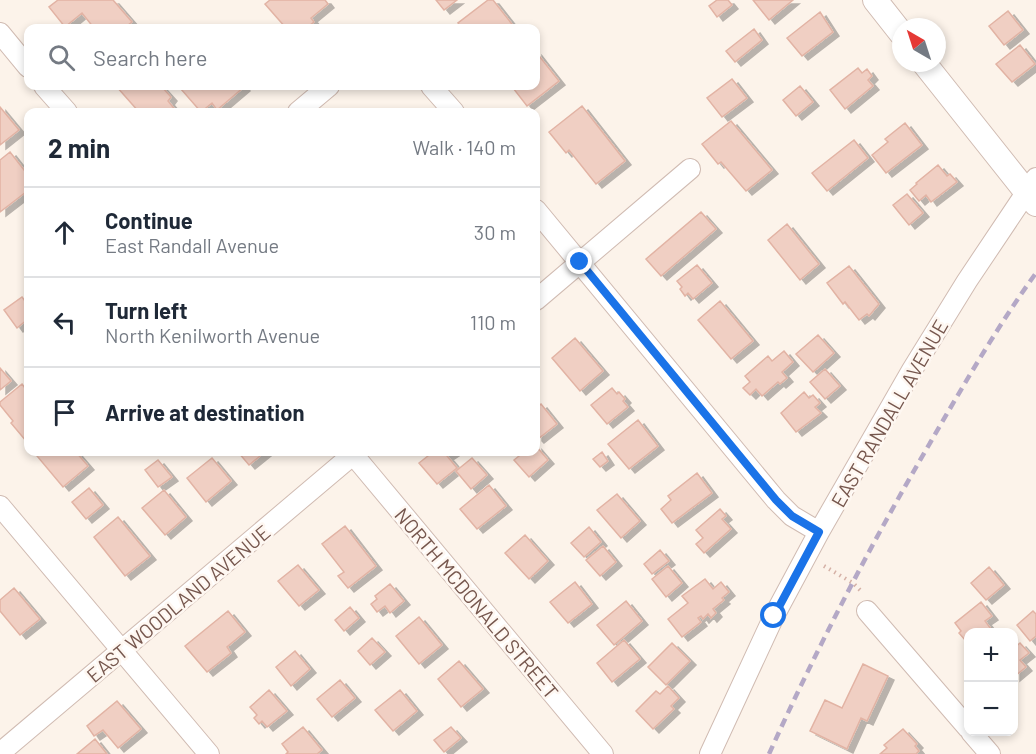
<!DOCTYPE html>
<meta charset="utf-8">
<style>
:root{--surface:#fff;--page:#f6f6f7;--text:#1f2937;--muted:#747a83;--line:#e0e1e3}
body{margin:0;font-family:Barlow,sans-serif;background:var(--page);color:var(--text)}
.controls{position:absolute;right:18px;bottom:18px;display:grid;overflow:hidden;border-radius:12px;box-shadow:0 3px 9px #0003}
.controls button{width:54px;height:54px;display:grid;place-items:center;padding:0;border:0;border-bottom:2px solid var(--line);background:var(--surface);color:var(--text);font:30px sans-serif}
.compass{position:absolute;left:892px;top:18px;width:54px;height:54px;border-radius:50%;background:var(--surface);box-shadow:0 3px 9px #0003;rotate:321deg}
.stop{position:absolute;width:18px;height:18px;margin:-14px;border:4px solid #1a73e8;border-radius:50%;background:#fff}
.stop.end{background:#1a73e8;border-color:#fff;box-shadow:0 2px 6px #0008}
.list{margin:0;padding:0;list-style:none}
h2{display:flex;justify-content:space-between;align-items:center;height:78px;margin:0;padding:0 24px;font-size:26px}
h2 small{font-size:20px;font-weight:400;color:var(--muted)}
.list li{display:grid;grid-template-columns:39px 1fr auto;gap:18px;align-items:center;box-sizing:border-box;height:90px;padding:0 24px;border-top:2px solid var(--line)}
.list b{display:block;font-size:22px;white-space:nowrap}
.list p{margin:0;font-size:20px;white-space:nowrap;color:var(--muted)}
.list em{font-size:20px;font-style:normal;color:var(--muted)}
.icon{flex:none;width:33px;height:33px;fill:none;stroke:currentColor;stroke-width:2;stroke-linecap:round;stroke-linejoin:round}
.map{position:relative;flex:none;width:1036px;height:754px;overflow:hidden}
.search{position:absolute;background:var(--surface);box-shadow:0 3px 9px #0003;left:24px;top:24px;width:516px;height:66px;display:flex;align-items:center;gap:15px;box-sizing:border-box;padding:0 21px;border-radius:12px;color:var(--muted);font-size:22px}
.panel{position:absolute;background:var(--surface);box-shadow:0 3px 9px #0003;left:24px;top:108px;width:516px;height:348px;border-radius:12px}
.map>svg:first-child{display:block}
.building{fill:#f0cfc3;stroke:#e2b3a4;stroke-width:1.5;filter:url(#shadow)}
.lines{fill:none;stroke-linecap:round;stroke-linejoin:round}
.minor-casing{stroke:#d0bbb2;stroke-width:22}
.tertiary-casing{stroke:#d0bbb2;stroke-width:26}
.path{stroke:#d5b1a6;stroke-width:4;stroke-dasharray:1.5 4.5;stroke-linecap:butt}
.minor{stroke:#fff;stroke-width:20}
.tertiary{stroke:#fff;stroke-width:24}
.rail{stroke:#b4a8c6;stroke-width:4.5;stroke-dasharray:9 6;stroke-linecap:butt}
.route{stroke:#1a73e8;stroke-width:8}
.labels{text-anchor:middle;dominant-baseline:central;stroke-width:5;stroke-linejoin:round;paint-order:stroke}
.street-label{font-size:20px;fill:#76574e;stroke:#fef7f1}
</style>
<div class="map">
<svg width="1036" height="754" viewBox="0 0 1036 754">
<defs>
<filter id="shadow"><feDropShadow dx="6" dy="4" stdDeviation="0" flood-color="#0004"/></filter>
</defs>
<rect width="100%" height="100%" fill="#fcf3ea"/>
<path class="building" d="M58 0H113L132 22 124 28H94L82 13 65 27 49 7Z
M270 0H325L328 4 311 18 314 22 306 28H286L265 4Z
M436 0H457L444 10Z
M488 0H493L515 28H462L458 23Z
M717 0H728L732 5 717 17 709 6Z
M753 0H793L769 20Z
M1008 11 1023 30 1004 45 989 26Z
M820 12 833 32 802 56 787 38Z
M754 29 762 40 735 62 726 51Z
M1020 45 1035 64 1012 82 996 64Z
M536 52 559 81 527 106 513 88 516 86H536Z
M858 68 862 73 867 69 872 76 868 80 873 86 845 109 830 90Z
M732 79 747 98 722 117 707 98Z
M116 86H161L171 97 168 101 177 112H139Z
M183 86H243L244 87 217 110 212 103 201 112 180 88Z
M800 86 813 102 796 116 783 100Z
M582 106 625 161 596 184 569 150 566 153 549 132Z
M0 107 19 130 0 145Z
M731 121 772 170 746 191 721 162 718 164 702 144Z
M905 123 922 145 886 173 872 155 888 142 885 139Z
M854 140 868 158 827 191 812 173Z
M10 152 28 175V195L26 192 0 212V160Z
M938 165 947 176 950 174 957 182 931 202 926 195 919 201 910 190 917 184 916 183Z
M907 194 923 213 909 225 893 205Z
M701 212 716 229 661 276 646 259Z
M787 224 819 264 800 280 768 240Z
M697 265 712 283 693 299 688 293 685 296 680 289 682 287 677 281Z
M849 266 879 304 869 316 867 314 859 320 845 302 843 304 827 283Z
M22 297 28 305V319L17 328 4 310Z
M720 301 753 341 731 359 698 320Z
M818 335 834 353 813 372 796 354Z
M575 338 603 371 580 391 552 358Z
M784 351 793 362 782 372 787 378 780 384 778 382 762 396 756 389 750 395 743 388 750 382 745 376 768 356 772 361Z
M0 368 11 381 0 390Z
M825 369 840 386 825 399 810 382Z
M22 384 28 392V439L26 441 11 423 13 421 0 405V402Z
M612 388 617 394 619 392 625 399 623 401 628 407 607 424 591 405Z
M804 392 809 398 813 395 820 403 815 407 821 413 796 432 781 413Z
M541 404 557 424 538 439 536 437V408Z
M638 420 658 446 629 469 608 444Z
M536 446 548 460 529 477 514 460 524 452H536Z
M43 452H76L88 466 63 487 37 456Z
M238 452H265L249 465Z
M433 452H453L447 456 457 468 437 484 419 463Z
M602 452 608 461 600 467 593 459Z
M212 458 231 481 206 502 187 478Z
M472 458 487 475 471 489 456 471Z
M158 460 172 477 158 487 145 470Z
M697 473 712 493 672 523 661 509 671 500 668 496Z
M489 485 506 506 477 529 460 509Z
M89 488 103 505 86 519 72 502Z
M164 490 186 517 165 535 142 508Z
M617 494 640 521 621 538 597 510Z
M720 509 726 516 722 519 731 529 704 553 696 544 703 538 696 530Z
M118 517 150 556 125 576 94 537Z
M345 526 376 566 348 588 338 576 344 572 322 544Z
M589 527 601 542 584 557 571 543Z
M525 535 548 561 529 579 505 553Z
M603 546 616 562 600 576 586 560Z
M660 550 669 561 652 574 644 564Z
M298 565 319 590 299 606 278 581Z
M668 566 682 583 666 597 652 579Z
M989 567 1004 585 986 600 971 583Z
M705 579 713 589 721 582 729 592 722 598 724 600 713 609 716 613 711 618 708 614 703 619 701 616 698 618 701 622 682 637 668 619 688 603 682 596Z
M575 582 592 604 568 623 550 602Z
M390 584 404 601 390 613 385 606 377 612 371 604 377 599 375 596Z
M14 588 40 619 20 635 0 611V600Z
M626 601 642 621 614 645 597 625Z
M981 602 992 616 985 621 991 629 986 632H968V639L965 640 959 633 961 631 955 623Z
M350 607 359 618 344 631 335 620Z
M228 611 245 632 227 647 231 653 207 672 185 646Z
M1033 611 1036 614V636L1030 641 1017 625Z
M419 617 442 645 419 664 396 636Z
M372 638 385 652 370 665 358 651Z
M624 640 640 659 612 682 597 663Z
M672 643 690 661 666 685 648 667Z
M1020 643 1029 653 1020 660 1026 667 1014 677V648Z
M295 651 310 669 291 686 276 667Z
M459 661 483 689 461 707 438 679Z
M863 664 888 676 867 721 861 718 847 749 810 731 825 700 842 708Z
M340 680 355 698 332 717 317 699Z
M668 686 679 698 671 706 674 709 653 729 636 711 656 691 660 694Z
M269 690 287 711 267 727 262 721 259 724 254 718 257 715 250 707Z
M400 690 417 711 393 731 375 710Z
M117 701 141 729 118 748 103 730 94 736 87 726Z
M303 727 322 750 317 754H286L288 752 282 744Z
M451 727 461 738 444 752 434 740Z
M903 729 917 744 915 746 919 751 916 754H880L887 748 884 745Z
M95 739 107 754H77Z"/>
<g class="lines">
<g class="minor-casing">
<path id="minor" d="M0 33 28 67
M44 86 67 112
M431 86 454 112
M298 112 329 86
M536 210 776 500 792 516 819 532
M536 300 690 169
M351 452 603 754
M0 506 209 754
M867 611 968 728
M971 732 990 754
M0 753 356 452
M710 754 774 616 819 532 912 370 967 281 1036 178"/>
</g>
<g class="tertiary-casing">
<path id="tertiary" d="M875 0 901 33
M924 63 1036 204"/>
</g>
<path class="path" d="M824 566 853 583 862 592"/>
<use href="#minor" class="minor"/>
<use href="#tertiary" class="tertiary"/>
<path class="rail" d="M769 754C817 648 871 544 930 443 963 386 997 327 1036 273"/>
</g>
<g class="lines">
<path class="route" d="M580 262 776 500 792 516 819 532 774 616"/>
</g>
<g class="labels">
<g class="street-label">
<text transform="translate(889 413) rotate(-60)">EAST RANDALL AVENUE</text>
<text transform="translate(178 603) rotate(-40)">EAST WOODLAND AVENUE</text>
<text transform="translate(477 603) rotate(50)">NORTH MCDONALD STREET</text>
</g>
</g>
</svg>
<div class="controls">
<button>+</button>
<button>−</button>
</div>
<svg class="compass" viewBox="-18 -18 36 36"><path d="M0-13l5 13h-10z" fill="#e53935"/><path d="M0 13l5-13h-10z" fill="#747a83"/></svg>
<div class="stop" style="left:774px;top:616px"></div>
<div class="stop end" style="left:580px;top:262px"></div>
<div class="search"><svg class="icon" aria-label="search" viewBox="0 0 24 24"><circle cx="10" cy="10" r="6"/><path d="M15 15l6 6"/></svg>Search here</div>
<section class="panel">
<h2>2 min<small>Walk · 140 m</small></h2>
<ul class="list">
<li><svg class="icon" aria-label="ahead" viewBox="0 0 24 24"><path d="M12 20V5M6 11l6-6 6 6"/></svg><div><b>Continue</b><p>East Randall Avenue</p></div><em>30 m</em></li>
<li><svg class="icon" aria-label="left" viewBox="0 0 24 24"><path d="M17 20v-9H6M10 6l-5 5 5 5"/></svg><div><b>Turn left</b><p>North Kenilworth Avenue</p></div><em>110 m</em></li>
<li><svg class="icon" aria-label="arrive" viewBox="0 0 24 24"><path d="M6 21V4h12l-3 4 3 4H6"/></svg><div><b>Arrive at destination</b></div></li>
</ul>
</section>
</div>
